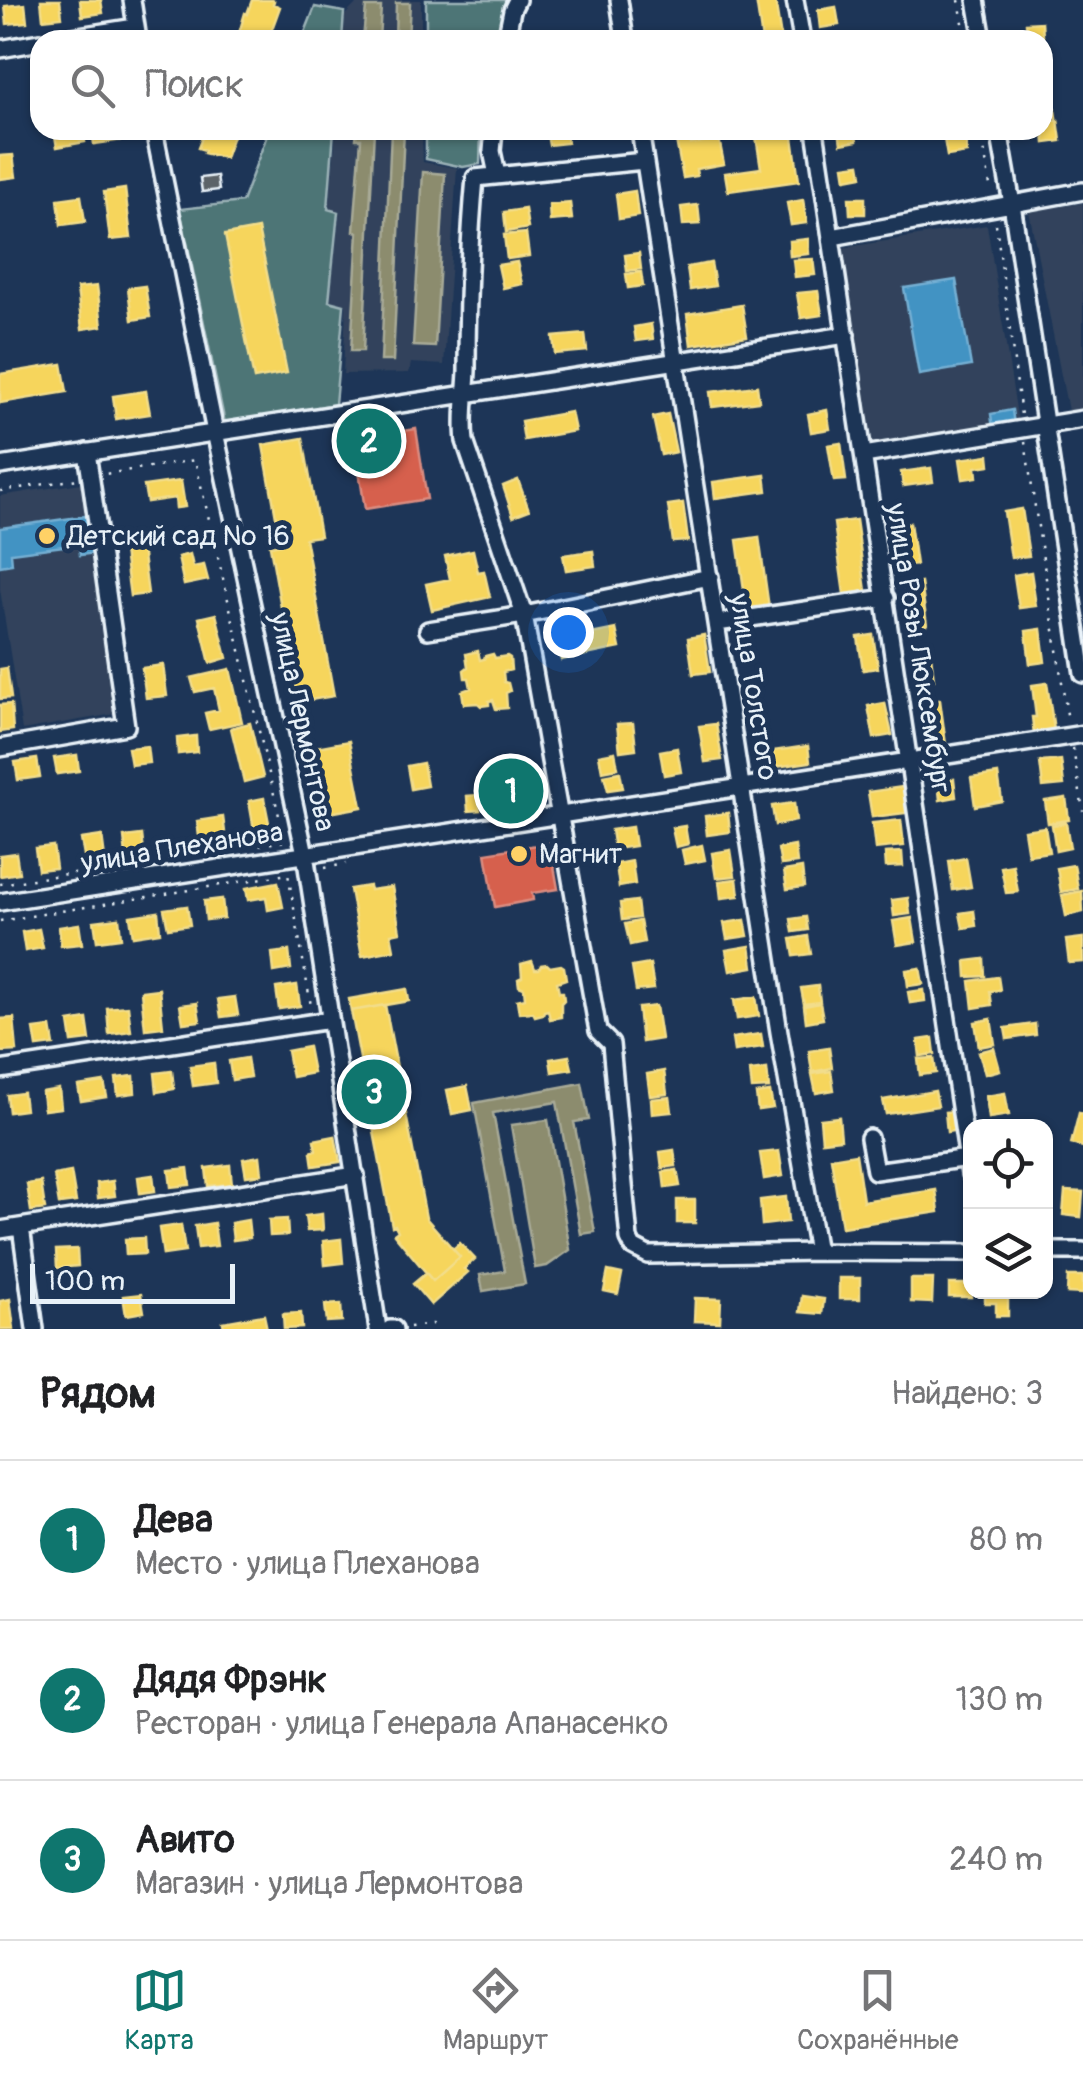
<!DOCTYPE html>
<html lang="ru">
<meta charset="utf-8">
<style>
:root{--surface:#fff;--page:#f6f6f6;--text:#202124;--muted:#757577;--line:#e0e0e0;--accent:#0f766e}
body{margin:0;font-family:Pangolin,sans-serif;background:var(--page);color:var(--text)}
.controls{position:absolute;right:30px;bottom:30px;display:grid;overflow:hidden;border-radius:20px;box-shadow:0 2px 8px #0004}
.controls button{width:90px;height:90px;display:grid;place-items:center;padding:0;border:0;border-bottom:2px solid var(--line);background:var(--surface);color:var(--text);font:50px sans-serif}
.scale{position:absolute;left:30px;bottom:25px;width:205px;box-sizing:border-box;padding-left:10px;border:5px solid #e8f1f8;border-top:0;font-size:28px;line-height:35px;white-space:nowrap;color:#e8f1f8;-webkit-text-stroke:8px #1d3557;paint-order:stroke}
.you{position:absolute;left:568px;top:632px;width:35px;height:35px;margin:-25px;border:8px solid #fff;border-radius:50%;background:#1a73e8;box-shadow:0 0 0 15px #1a73e833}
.badge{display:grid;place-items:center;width:65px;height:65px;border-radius:50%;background:var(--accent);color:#fff;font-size:32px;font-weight:700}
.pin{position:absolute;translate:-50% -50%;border:5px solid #fff;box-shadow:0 2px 10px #0006}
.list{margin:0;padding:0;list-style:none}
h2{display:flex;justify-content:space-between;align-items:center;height:130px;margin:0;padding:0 40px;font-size:42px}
h2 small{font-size:32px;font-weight:400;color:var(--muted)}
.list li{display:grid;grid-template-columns:65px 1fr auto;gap:30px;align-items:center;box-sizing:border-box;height:160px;padding:0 40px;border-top:2px solid var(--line)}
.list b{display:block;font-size:38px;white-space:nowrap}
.list p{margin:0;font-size:32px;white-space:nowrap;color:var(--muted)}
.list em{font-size:32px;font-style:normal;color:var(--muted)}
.icon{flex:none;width:55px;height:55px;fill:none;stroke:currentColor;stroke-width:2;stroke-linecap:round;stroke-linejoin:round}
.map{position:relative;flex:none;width:1083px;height:1329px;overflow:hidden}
.search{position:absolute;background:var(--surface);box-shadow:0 2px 8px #0004;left:30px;right:30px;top:30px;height:110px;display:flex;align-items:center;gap:25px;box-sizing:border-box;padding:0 35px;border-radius:30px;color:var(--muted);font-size:38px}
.sheet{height:610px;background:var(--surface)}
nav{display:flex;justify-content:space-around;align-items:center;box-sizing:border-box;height:140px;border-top:2px solid var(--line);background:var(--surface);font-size:28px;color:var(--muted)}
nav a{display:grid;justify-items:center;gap:5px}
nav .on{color:var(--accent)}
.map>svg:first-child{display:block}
.built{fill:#30435c}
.green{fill:#4e7476;stroke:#9bb2b7;stroke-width:2.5}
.homes{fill:#f6d55c;stroke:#f2dd8b;stroke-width:2.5}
.shops{fill:#d6604d;stroke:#db8c80;stroke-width:2.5}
.schools{fill:#4393c3;stroke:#74afd3;stroke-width:2.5}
.industry{fill:#8c8c6e;stroke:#a8aa97;stroke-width:2.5}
.building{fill:#5c6368;stroke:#e8f1f8;stroke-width:2.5}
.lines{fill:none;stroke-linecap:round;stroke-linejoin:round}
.minor-casing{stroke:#e8f1f8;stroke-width:22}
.path{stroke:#e8f1f8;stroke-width:2.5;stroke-dasharray:2.5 8;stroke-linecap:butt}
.minor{stroke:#1d3557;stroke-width:15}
.poi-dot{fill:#ffd166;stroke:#1d3557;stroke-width:4}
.labels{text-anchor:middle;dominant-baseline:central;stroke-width:10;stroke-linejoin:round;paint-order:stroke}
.poi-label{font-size:28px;fill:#e8f1f8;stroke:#1d3557;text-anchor:start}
.street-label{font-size:28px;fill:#e8f1f8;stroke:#1d3557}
</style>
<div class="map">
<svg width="1083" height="1329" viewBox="0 0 1083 1329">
<rect width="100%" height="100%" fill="#1d3557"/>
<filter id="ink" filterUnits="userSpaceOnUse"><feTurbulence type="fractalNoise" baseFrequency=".01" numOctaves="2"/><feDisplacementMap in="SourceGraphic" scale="20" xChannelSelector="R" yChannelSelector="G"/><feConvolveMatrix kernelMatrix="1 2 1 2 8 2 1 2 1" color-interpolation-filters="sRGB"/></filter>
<g filter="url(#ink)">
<path class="built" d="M360 0H421V40H343L345 15Z
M336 130H422L423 162 457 168 444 365 411 363 409 373 343 374 346 305 330 301 339 212 329 209Z
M1083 203V414L1069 416 1029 211Z
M987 225 1018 422 872 445 841 248Z
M87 482 120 713 22 730 0 589V496Z"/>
<path class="green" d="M426 0H507L497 40H426Z
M315 7 344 12 342 40H302Z
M269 130H334L328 209 338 212 329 301 344 305 335 404 225 423 180 209 242 202Z
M426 130H481L480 164 463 167 426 159Z"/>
<path class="homes" d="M41 0H60L62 17 43 19Z
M80 0H101L103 13 82 16Z
M252 0H272L274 1 273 4 280 7 268 40H237L245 13 247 14Z
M756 0H775L781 38 762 40Z
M25 4 27 22 7 24 5 6Z
M836 7 839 25 820 28 818 10Z
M1042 22 1043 36 1027 37 1026 23Z
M1054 104 1056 117 1043 118V105Z
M1058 120 1061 141 1045 143 1043 123Z
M54 130H83L85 142 57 147Z
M92 130H121L123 140 94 144Z
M205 130H235L225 158 204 153 205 150 198 148Z
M546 130H565L567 143 549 145Z
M755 130H792L799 181 728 191 725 173 761 168Z
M839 130H855L857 141 841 144Z
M964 130 967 153 947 156 943 133Z
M690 138 691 144 719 139 724 164 696 169 697 176 683 178 676 140Z
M13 155 16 177 0 179V156Z
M860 164 862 176 846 179 844 166Z
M125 189 131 238 110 240 104 192Z
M635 191 638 216 619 219 616 194Z
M81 196 85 222 61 225 58 199Z
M849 198H865V214H850Z
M803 200 807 223 791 225 787 203Z
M570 203 572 219 550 221 549 205Z
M698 205 700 224 683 225 681 207Z
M525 209 528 228 506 232 504 212Z
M258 229 287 373 254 379 225 235Z
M526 233 529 256 507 259 504 235Z
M808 239 809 254 790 256 789 241Z
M639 253 641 269 627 271 625 255Z
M813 259 815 275 795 277 793 260Z
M517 262 522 284 503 288 498 265Z
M711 263 715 286 690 290 687 267Z
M641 272 643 286 628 288 626 274Z
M97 286 102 326 82 329 77 288Z
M145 286 150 317 132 320 128 288Z
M818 291 822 315 801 318 797 293Z
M742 305 747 336 691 345 687 314Z
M651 324 653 339 636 341 634 327Z
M585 334 587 351 555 354 553 337Z
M62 364 67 392 0 403V374Z
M757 386 759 401 712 407 710 392Z
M146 391 150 414 116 419 113 396Z
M827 410 830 429 811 432 808 414Z
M571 412 575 431 524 440 521 421Z
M668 414 676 452 661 455 653 417Z
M303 438 320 536 305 538 334 696 298 702 270 546 281 544 263 445Z
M841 443 846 480 834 481 828 445Z
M989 455 990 465 976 467 977 477 963 479 960 459Z
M931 468 933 482 903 486 901 472Z
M765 475 767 491 715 498 713 482Z
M518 480 529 510 513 516 503 486Z
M181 481 185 507 176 508 175 498 147 502 144 486Z
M683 503 688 541 673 542 668 505Z
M1022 509 1029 556 1011 558 1004 512Z
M856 520 866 591 844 594 834 523Z
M910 523 916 565 899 568 893 526Z
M759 537 769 608 747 611 737 540Z
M142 548 148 594 130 596 124 551Z
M473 550 478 572 484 571 490 597 432 610 426 584 450 579 445 556Z
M593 551 595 566 566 570 563 555Z
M190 554 193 567 204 565 208 580 184 585 178 557Z
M1031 572 1036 606 1019 608 1014 575Z
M921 583 927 625 910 627 904 586Z
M216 614 227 658 210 663 199 618Z
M616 629 620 648 561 660 557 641Z
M1041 629 1045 662 1030 664 1026 631Z
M704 635 710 672 693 674 688 638Z
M873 635 878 668 863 670 858 637Z
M930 647 934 680 919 682 915 649Z
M478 651 480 660 484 659 485 656 493 654 495 658 507 656 510 658 511 670 503 672 504 682 508 683 510 691 506 693 507 708 496 709 493 700 489 701V705L481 706 478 703 464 704 462 691 471 688 469 678H465L464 670 468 667 466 654Z
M163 665 167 696 146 698 142 668Z
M7 668 11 698 0 699V669Z
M230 669 242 722 209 729 205 713 219 710 214 688 195 692 191 678Z
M1047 683 1054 730 1034 734 1032 717H1036L1032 685Z
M940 700 946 745 928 748 922 702Z
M885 703 892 735 874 738 868 706Z
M11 704 13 730 0 732V705Z
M250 723 263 777 244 782 231 728Z
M633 723 636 749 620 751 617 724Z
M716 724 722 760 705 762 699 726Z
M196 736 197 752 178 754 177 738Z
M349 741 362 807 324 814 311 748Z
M147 746 149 763 131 765 128 748Z
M808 746 810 762 775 767 773 751Z
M677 748 681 772 664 775 660 751Z
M615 752 618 768 602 771 599 755Z
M77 755 79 771 57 774 54 758Z
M37 759 40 777 18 780 15 762Z
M1061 760 1064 785 1043 787 1040 762Z
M423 763 427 786 411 789 407 766Z
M620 772 623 788 608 790 604 775Z
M998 774 1002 801 975 806 971 778Z
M954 779 956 797 940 800 938 781Z
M903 787 906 813 872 817 868 792Z
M478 795 480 810 468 811 467 796Z
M264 798 272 838 256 841 249 801Z
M1066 798 1069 820 1048 823 1045 801Z
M794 803 796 821 775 825 772 806Z
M728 813 730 832 707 835 705 816Z
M223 817 226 840 200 844 197 821Z
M901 820 904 846 875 849 872 823Z
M1066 823 1070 848 1056 851 1052 825Z
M685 826 688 844 676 847 672 828Z
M632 827 635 846 614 849 611 830Z
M1045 827 1049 852 1028 855 1024 830Z
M142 835 144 853 126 855 124 837Z
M102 836 105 859 85 862 81 839Z
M702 845 705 860 685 864 682 850Z
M53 846 56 868 38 870 35 848Z
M795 846 797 863 781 865 778 849Z
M731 850 735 876 716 878 712 853Z
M902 852 903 866 886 867 885 853Z
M16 853 19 873 0 876V855Z
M966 858 971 887 953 890 949 861Z
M632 861 635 884 619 887 616 864Z
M1013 865 1018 892 1006 893 1001 867Z
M1074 865 1078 889 1061 892 1057 868Z
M802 868 804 887 787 889 784 871Z
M737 879 739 896 721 898 719 881Z
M278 882 283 907 268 910 266 897 248 900 246 888Z
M369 886 370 890 392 887 400 932 391 934 394 950 362 956 350 889Z
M1082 891 1083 912 1066 916 1062 895Z
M908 898 910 914 894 916 892 900Z
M222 899 224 918 206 920 204 901Z
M637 901 639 918 622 920 620 903Z
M187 906 190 925 168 928 164 909Z
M974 911 976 926 963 928 960 913Z
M158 912 160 932 133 936 130 916Z
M806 917 808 930 793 932 791 919Z
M119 918 121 938 97 941 94 921Z
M912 918 916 942 897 945 893 921Z
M745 920 748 936 727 939 724 923Z
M640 921 644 942 630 945 625 924Z
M79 924 82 944 61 946 59 927Z
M39 929 43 948 25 951 22 932Z
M808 936 811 954 794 956 791 939Z
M1083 938V962L1069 963 1066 940Z
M750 946 753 967 730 971 726 950Z
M289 951 291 969 274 972 272 953Z
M984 959 985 976 967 977 966 961Z
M532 961 535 969H539L541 965 547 964 550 967 561 965 564 967 566 979 557 982 559 992H563L564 1000 561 1003V1017L550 1019 548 1010 544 1011 543 1014 535 1016 533 1012 519 1013 517 1000 525 998 524 988 519 986 518 979 522 977 521 964Z
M650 964 654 989 636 991 632 967Z
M920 968 923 984 908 986 906 970Z
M998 977 1000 990 990 991 992 1005 973 1008 970 981Z
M297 985 300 1006 279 1009 276 988Z
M818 986 820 1002 804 1004 801 988Z
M159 989 163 1027 145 1029 141 991Z
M407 989 409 1001 351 1011 349 999Z
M924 990 925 1001 910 1003 908 992Z
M235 997 238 1015 221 1017 218 999Z
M756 997 759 1016 737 1019 734 1000Z
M197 1003 200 1021 183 1023 180 1005Z
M820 1003 823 1019 806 1022 804 1006Z
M385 1005 426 1218 460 1257 433 1281 394 1234 398 1231 395 1225 392 1226 351 1011Z
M128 1006 131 1031 109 1034 107 1008Z
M656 1006 661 1039 642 1042 638 1008Z
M14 1018 17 1051 0 1052V1019Z
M87 1019 90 1040 72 1042 69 1022Z
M991 1019 995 1044 979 1047 975 1022Z
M1035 1024 1036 1035 1007 1039 1005 1028Z
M51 1027 54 1045 37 1047 34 1029Z
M761 1034 763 1047 734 1051 732 1038Z
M933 1038 935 1054 920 1056 918 1040Z
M308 1047 313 1073 292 1077 287 1051Z
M829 1048 832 1068 812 1072 809 1051Z
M994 1048 1000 1070 985 1074 979 1052Z
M569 1056 572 1069 552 1072 550 1059Z
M247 1058 250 1077 232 1080 229 1061Z
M934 1058 936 1073 920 1075 918 1059Z
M214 1063 216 1083 193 1086 190 1066Z
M767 1069 769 1088 752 1089 750 1071Z
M172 1071 174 1089 157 1092 155 1073Z
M664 1071 667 1094 650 1096 647 1074Z
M831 1071 834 1090 816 1093 812 1074Z
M134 1076 135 1093 118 1095 116 1078Z
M104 1082 107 1097 81 1101 78 1086Z
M467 1086 472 1110 452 1114 447 1090Z
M59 1089 61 1108 44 1110 42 1092Z
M935 1091 938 1106 886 1114 883 1100Z
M770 1092 773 1108 758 1110 756 1094Z
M23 1093 25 1110 9 1112 7 1095Z
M1005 1093 1009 1115 989 1118 986 1096Z
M670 1097 672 1112 652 1114 651 1099Z
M956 1111 958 1130 947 1132 945 1112Z
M1079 1113 1083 1114V1147L1071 1144Z
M839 1117 841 1139 822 1141 820 1119Z
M335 1136 340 1162 313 1166 311 1152 316 1150 314 1140Z
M674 1150 676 1166 662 1168 660 1152Z
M779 1151 783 1176 764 1179 760 1153Z
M856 1154 863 1201 936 1190 939 1212 842 1227 831 1158Z
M260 1156 262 1174 246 1176 243 1159Z
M230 1165 232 1184 208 1186 206 1168Z
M188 1168 190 1185 171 1187 169 1170Z
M677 1170 680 1186 665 1188 663 1172Z
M71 1172 76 1202 59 1204 54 1175Z
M153 1175 155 1191 140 1193 138 1177Z
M113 1181 115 1196 98 1198 97 1183Z
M41 1182 45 1209 31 1211 27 1184Z
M1065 1191 1083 1192 1081 1217 1063 1215Z
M786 1197 788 1222 762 1225 760 1200Z
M677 1200H695V1223H677Z
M322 1214 323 1230 307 1231 305 1216Z
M287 1219 288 1235 270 1236 269 1220Z
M248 1220 250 1238 233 1240 231 1223Z
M214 1223 217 1246 198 1248 195 1226Z
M181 1225 185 1252 163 1255 159 1228Z
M144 1238 145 1254 126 1255 125 1239Z
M341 1239 343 1263 325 1265 323 1241Z
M460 1243 475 1259 464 1269 468 1272 431 1305 413 1284 426 1273 433 1281 460 1257 453 1249Z
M77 1249 78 1266 57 1268 56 1250Z
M608 1271 622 1274 618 1294 604 1291Z
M1068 1276H1083V1294L1067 1293Z
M839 1278H860V1299H839Z
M911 1279H933L932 1303 911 1302Z
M949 1284H970L971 1297H949Z
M985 1292H1008V1316H996V1303H985Z
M141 1294 144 1312 126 1315 123 1296Z
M802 1296 824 1299 822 1314 800 1312Z
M695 1298 721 1299 720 1322 694 1321Z
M10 1299 14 1329H0V1301Z
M341 1304 342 1321 327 1322 325 1305Z
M301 1313 302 1328 284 1329 283 1314Z
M264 1315 267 1329H224L223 1322Z"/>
<path class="shops" d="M416 429 427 499 365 509 354 439Z
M524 776 528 803 497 807 493 780Z
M550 843 558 889 532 893 533 900 495 907 486 853Z"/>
<path class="schools" d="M956 280 971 366 919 375 904 288Z
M1012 410 1014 425 993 429 991 414Z
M86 516 87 529 93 528 96 553 80 555 79 544 11 553 12 564 0 566V528Z"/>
<path class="industry" d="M396 3H410L408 40H395Z
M366 7H381L379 40H363Z
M357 130H374L363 351H351L358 232 354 231 361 139H356Z
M391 130H404L393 361H381Z
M423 172 445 174 435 347 413 346Z
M582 1083 589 1120 574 1122 595 1232 581 1234 557 1102 493 1113 525 1284 483 1291 480 1275 505 1271 474 1103Z
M548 1120 570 1250 547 1266 535 1268 511 1125Z"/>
<path class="building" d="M217 176 219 190 202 192 200 178Z"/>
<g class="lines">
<g class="minor-casing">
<path id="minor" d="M132 0 138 40
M619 0 625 40
M795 0 802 40
M976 0 983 40
M53 40 135 27
M506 40 512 10 517 0
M0 49 40 42
M154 130 215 432 305 854 378 1329
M494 130 492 151 497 175
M640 130 779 1032 817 1252
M815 130 970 1174
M999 130 1012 204 1083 674
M644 161 475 178C469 242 467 306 467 371 466 395 462 418 465 441L524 615 598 1031 611 1044 629 1239 633 1247 648 1255 817 1252 970 1253
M832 237 1083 191
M864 455 1083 419
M0 466 846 335
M717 623 886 598
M428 630 524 615 710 577
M0 748 126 726 87 452
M0 902 1083 734
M0 1070 330 1020
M869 1138 875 1171 968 1158
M21 1227 35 1329
M0 1230 356 1175
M1046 1251H1083
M390 1329H394"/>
</g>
<path class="path" d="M959 0 966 40
M981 130 991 192
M996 224 1021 415
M1025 442 1068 721
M0 491 78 479
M1073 748 1083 811
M325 868 346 864
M0 884 285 841 195 460 105 474
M0 921 288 874 311 1006
M410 1327 433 1324 437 1329"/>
<use href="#minor" class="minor"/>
</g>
</g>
<g class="poi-dot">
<circle cx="47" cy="536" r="10"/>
<circle cx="519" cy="854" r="10"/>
</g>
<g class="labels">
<g class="poi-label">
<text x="67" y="536">Детский сад № 16</text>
<text x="539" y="854">Магнит</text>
</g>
<g class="street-label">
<text transform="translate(918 648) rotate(81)">улица Розы Люксембург</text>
<text transform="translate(753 687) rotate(81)">улица Толстого</text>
<text transform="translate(302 722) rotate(78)">улица Лермонтова</text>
<text transform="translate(182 848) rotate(-9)">улица Плеханова</text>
</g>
</g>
</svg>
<div class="controls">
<button><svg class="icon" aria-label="locate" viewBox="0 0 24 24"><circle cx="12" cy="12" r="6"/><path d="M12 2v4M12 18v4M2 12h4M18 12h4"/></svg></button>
<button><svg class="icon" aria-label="layers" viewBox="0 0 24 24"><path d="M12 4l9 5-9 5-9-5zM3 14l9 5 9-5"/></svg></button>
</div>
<div class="scale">100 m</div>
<div class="you"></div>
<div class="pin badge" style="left:511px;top:791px">1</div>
<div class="pin badge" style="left:369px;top:441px">2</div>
<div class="pin badge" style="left:374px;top:1092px">3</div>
<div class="search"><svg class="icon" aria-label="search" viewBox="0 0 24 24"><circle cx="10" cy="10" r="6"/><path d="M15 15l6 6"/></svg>Поиск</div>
</div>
<section class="sheet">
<h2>Рядом<small>Найдено: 3</small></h2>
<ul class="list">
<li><span class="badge">1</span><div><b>Дева</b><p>Место · улица Плеханова</p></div><em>80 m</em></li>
<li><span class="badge">2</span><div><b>Дядя Фрэнк</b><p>Ресторан · улица Генерала Апанасенко</p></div><em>130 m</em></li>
<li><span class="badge">3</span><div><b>Авито</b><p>Магазин · улица Лермонтова</p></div><em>240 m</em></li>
</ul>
</section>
<nav>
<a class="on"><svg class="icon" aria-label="map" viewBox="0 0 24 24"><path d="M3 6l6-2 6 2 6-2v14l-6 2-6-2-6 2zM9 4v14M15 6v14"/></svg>Карта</a>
<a><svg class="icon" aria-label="directions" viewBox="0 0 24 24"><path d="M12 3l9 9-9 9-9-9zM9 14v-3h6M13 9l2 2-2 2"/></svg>Маршрут</a>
<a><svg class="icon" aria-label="saved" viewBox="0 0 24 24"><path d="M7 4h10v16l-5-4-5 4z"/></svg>Сохранённые</a>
</nav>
